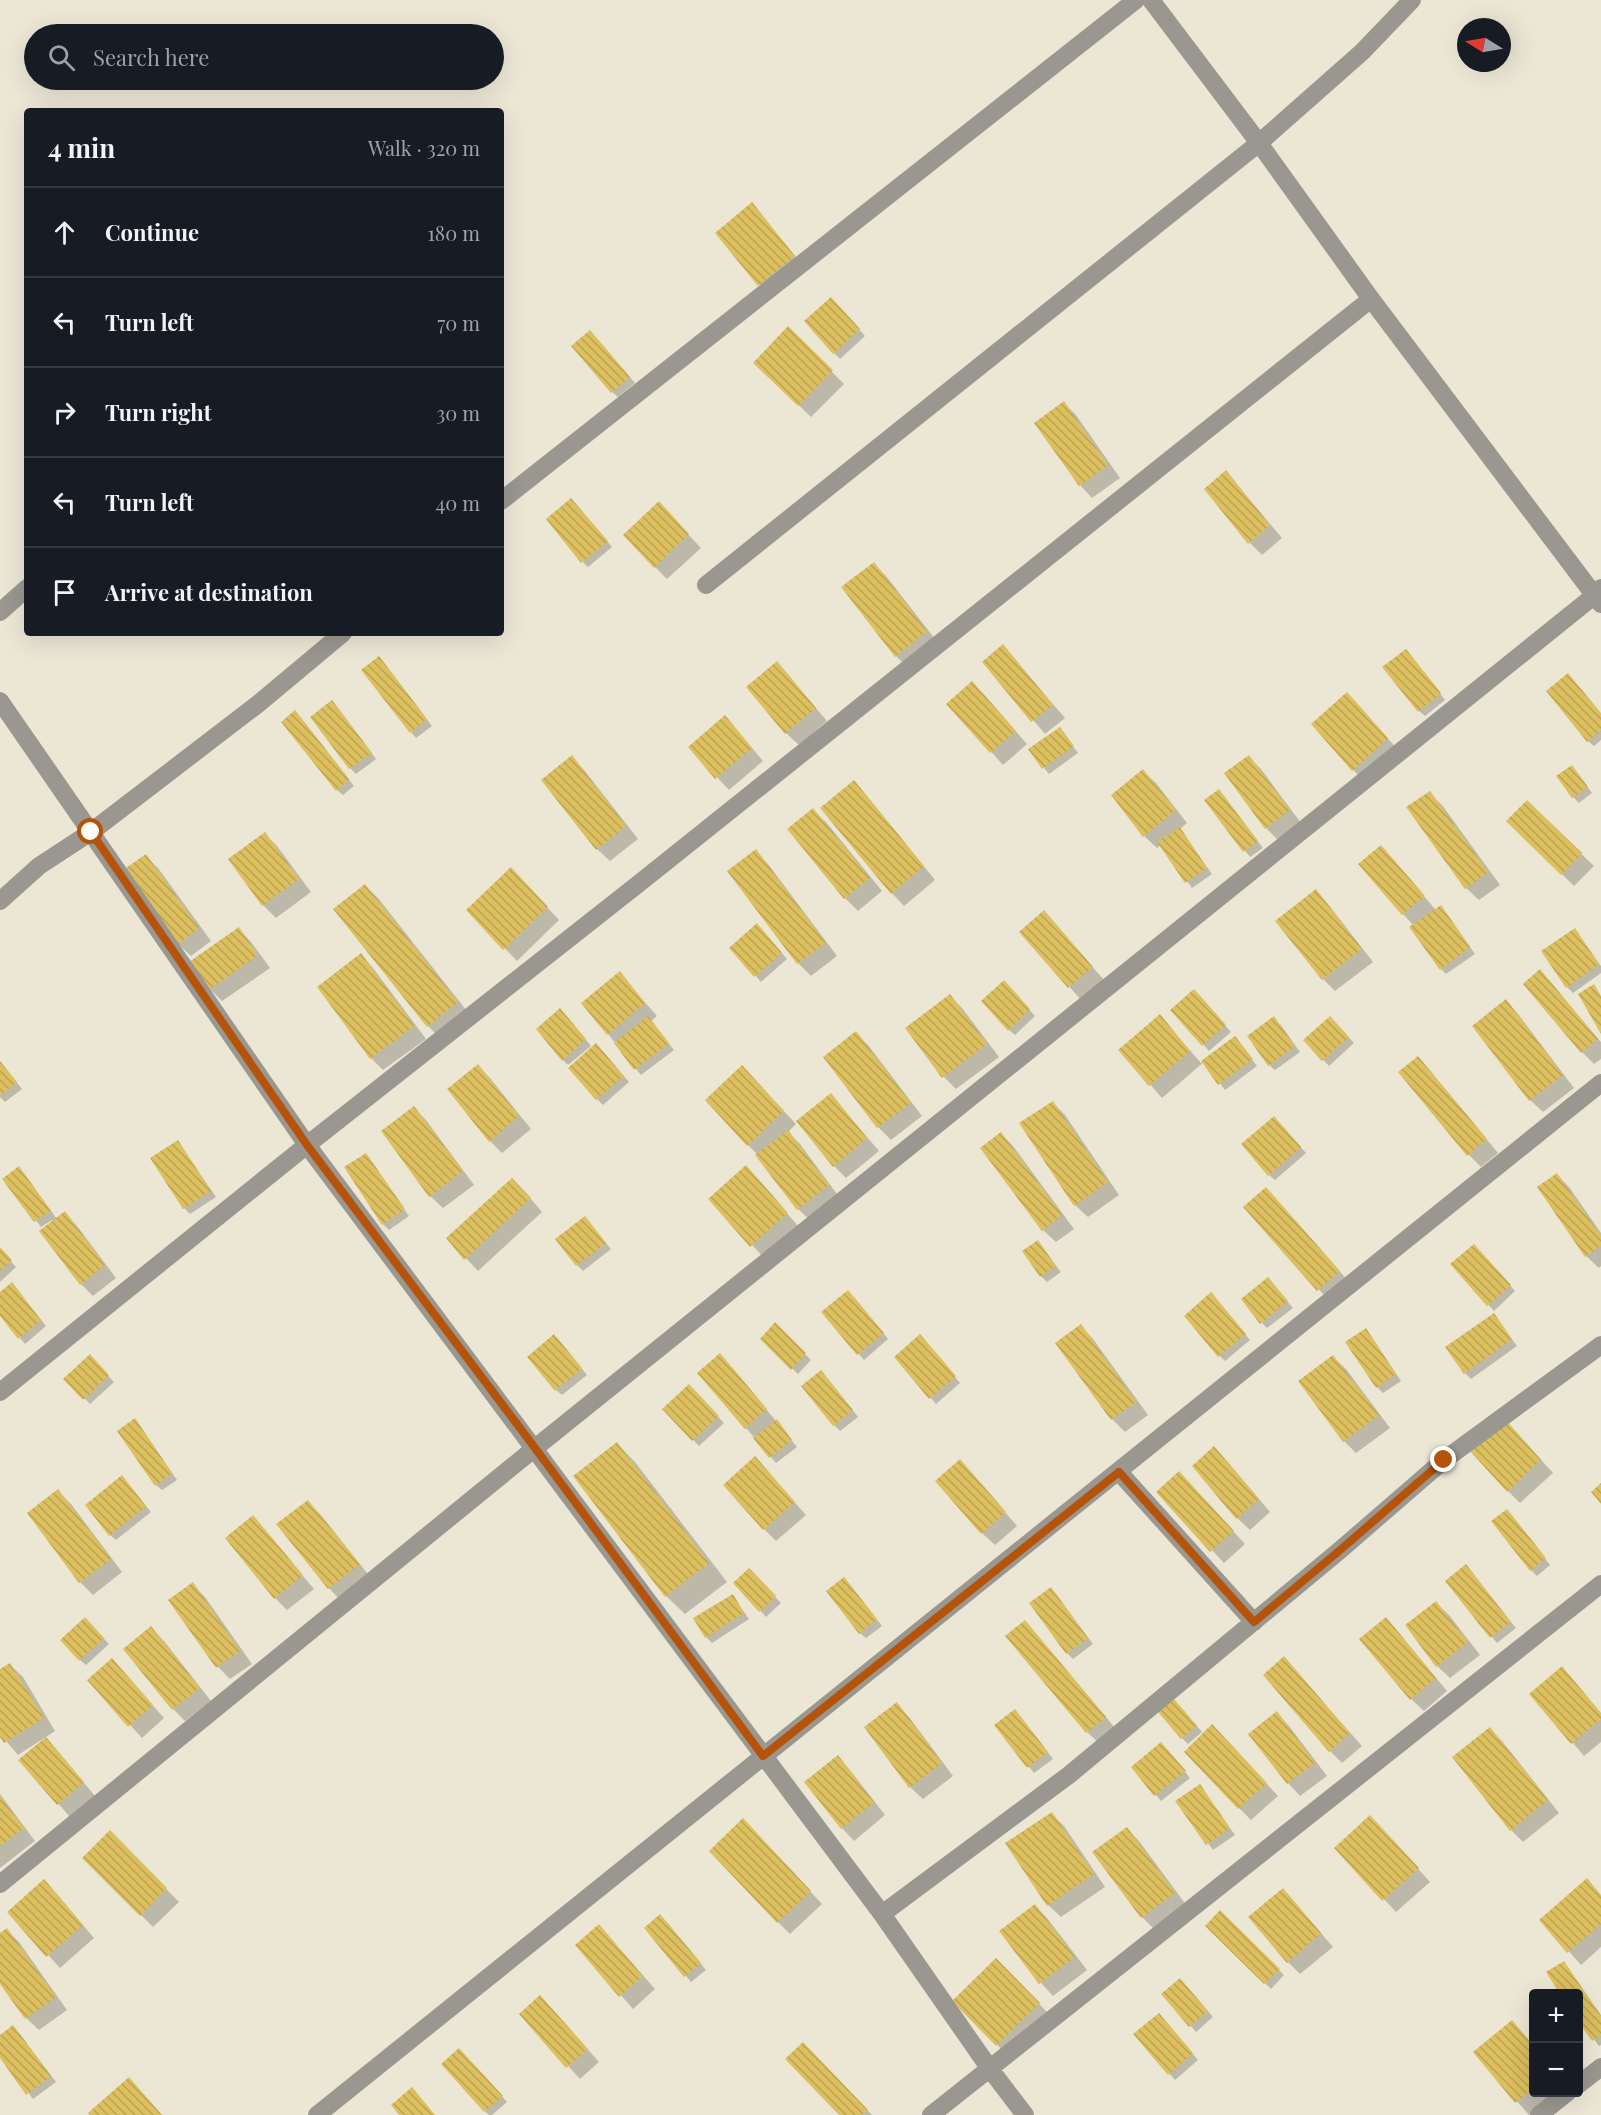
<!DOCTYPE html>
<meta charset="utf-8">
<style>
:root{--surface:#171b24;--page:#20242c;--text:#f1f3f6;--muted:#9ea1a6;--line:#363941}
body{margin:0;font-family:"Playfair Display",serif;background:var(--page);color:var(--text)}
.controls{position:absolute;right:18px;bottom:18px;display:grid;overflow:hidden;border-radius:6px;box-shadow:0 6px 24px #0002}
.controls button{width:54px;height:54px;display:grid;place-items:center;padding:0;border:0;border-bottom:2px solid var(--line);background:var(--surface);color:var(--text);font:30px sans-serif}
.compass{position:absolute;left:1457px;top:18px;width:54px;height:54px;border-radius:50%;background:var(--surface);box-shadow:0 6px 24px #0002;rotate:281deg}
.stop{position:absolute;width:18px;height:18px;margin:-14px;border:4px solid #b45309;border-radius:50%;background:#fff}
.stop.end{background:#b45309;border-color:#fff;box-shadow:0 2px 6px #0008}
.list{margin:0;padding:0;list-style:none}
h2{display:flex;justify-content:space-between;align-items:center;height:78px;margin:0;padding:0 24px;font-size:26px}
h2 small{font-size:20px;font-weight:400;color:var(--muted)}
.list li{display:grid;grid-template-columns:39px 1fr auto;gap:18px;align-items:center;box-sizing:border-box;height:90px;padding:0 24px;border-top:2px solid var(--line)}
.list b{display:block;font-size:22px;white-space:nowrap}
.list em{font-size:20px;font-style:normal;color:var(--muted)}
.icon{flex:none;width:33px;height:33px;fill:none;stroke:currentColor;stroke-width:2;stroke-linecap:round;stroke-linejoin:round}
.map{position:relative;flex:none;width:1601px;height:2115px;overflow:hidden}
.search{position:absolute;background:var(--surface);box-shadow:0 6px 24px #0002;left:24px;top:24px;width:480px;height:66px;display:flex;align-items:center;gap:15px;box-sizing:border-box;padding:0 21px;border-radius:33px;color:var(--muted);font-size:22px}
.panel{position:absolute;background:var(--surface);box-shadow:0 6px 24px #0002;left:24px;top:108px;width:480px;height:528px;border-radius:6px}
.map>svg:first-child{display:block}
.shadow{fill:#0003}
.building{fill:url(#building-back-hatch)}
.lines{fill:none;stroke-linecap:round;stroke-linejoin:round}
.street{stroke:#9a9790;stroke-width:18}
.route{stroke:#b45309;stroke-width:8}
</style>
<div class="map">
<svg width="1601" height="2115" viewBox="0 0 1601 2115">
<defs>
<pattern id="building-back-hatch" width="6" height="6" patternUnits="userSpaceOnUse" patternTransform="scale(1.5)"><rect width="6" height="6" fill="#dcbf5f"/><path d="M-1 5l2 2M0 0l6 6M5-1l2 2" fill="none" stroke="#bca351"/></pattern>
</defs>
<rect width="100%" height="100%" fill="#ece7d5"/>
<path class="shadow" d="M752 205 806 269 772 298 717 233Z
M837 305 865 336 840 359 834 353Z
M788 328 844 384 811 417 755 363Z
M595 337 635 383 618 397 612 392Z
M1064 403 1076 415 1120 478 1092 498 1080 485 1036 423Z
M1226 472 1282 538 1262 555 1250 543Z
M577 506 612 547 588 567 583 562Z
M671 516 701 548 667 579 655 567Z
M874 564 886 576 939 644 908 668 896 656Z
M1003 646 1065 718 1045 734 984 662Z
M1412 657 1445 700 1425 716 1419 711Z
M777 663 827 721 799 745 786 733Z
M385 664 432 726 416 738 411 732Z
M1568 675 1601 714V740L1594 746 1588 741Z
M984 695 1027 744 1003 765 948 704Z
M1359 706 1399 751 1366 782 1353 770Z
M338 708 376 759 356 774 350 768Z
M301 718 354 786 343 795 337 790Z
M1060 729 1078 753 1049 774 1044 768Z
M737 730 763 761 729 790 690 748Z
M572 757 584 770 638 839 610 861 597 849Z
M1248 757 1261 769 1301 823 1278 840 1266 828Z
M1143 771 1156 783 1187 823 1180 829 1212 874 1192 888 1161 845 1157 848 1144 836Z
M1577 773 1592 793 1579 803 1573 797Z
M1219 791 1263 848 1250 857 1206 800Z
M1429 793 1442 805 1500 885 1479 900 1466 888Z
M866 795 935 880 904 906 892 893Z
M1527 802 1594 866 1574 886 1508 821Z
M813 810 826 822 882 891 858 911 845 898 789 830Z
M265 834 277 846 311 892 276 918 263 905 230 859Z
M1381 847 1436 910 1446 913 1475 954 1446 974 1441 969 1414 926 1403 914Z
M755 851 768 864 837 956 811 976 798 963 729 871Z
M145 856 158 868 211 941 191 956 178 944Z
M523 882 559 920 517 961 468 910Z
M365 886 378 898 470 1015 441 1039 428 1026 336 909Z
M1316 891 1328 904 1373 962 1335 991 1323 979Z
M1056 925 1104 980 1081 1000 1021 932Z
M239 929 251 942 270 968 222 1001 210 989Z
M1575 930 1601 966V973L1573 993 1567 987Z
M763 931 787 959 761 982 731 948Z
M361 955 373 968 426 1039 383 1070 371 1058Z
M1540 971 1601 1042V1059L1594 1064 1582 1052Z
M619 973 657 1016 651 1021 674 1050 641 1075 608 1034Z
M1010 988 1035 1016 1015 1035 1009 1030Z
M950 996 962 1008 999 1057 956 1089 944 1077Z
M1200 996 1231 1032 1209 1051 1172 1010Z
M1505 1001 1518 1014 1574 1088 1543 1112 1530 1100Z
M566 1016 591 1046 568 1065 563 1060Z
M1160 1016 1201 1063 1235 1038 1257 1066 1225 1090 1204 1062 1162 1098 1120 1050Z
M1280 1024 1300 1052 1275 1070 1269 1065Z
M1336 1024 1354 1043 1329 1066 1305 1041Z
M856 1033 868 1045 922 1116 891 1140 878 1127 825 1057Z
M602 1051 629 1082 603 1105 597 1099Z
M0 1062 22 1089 5 1102 0 1097Z
M477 1066 490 1078 531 1129 502 1153 490 1141Z
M1430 1071 1498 1153 1481 1167 1469 1155Z
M754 1079 796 1124 788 1132 800 1144 840 1198 811 1221 798 1209 758 1155 748 1145Z
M831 1095 879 1151 846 1178 834 1166Z
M1053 1103 1065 1115 1119 1195 1088 1217 1075 1205Z
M414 1108 426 1120 474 1185 443 1208 430 1196Z
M1280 1124 1306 1153 1275 1180 1269 1175Z
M1001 1134 1013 1146 1074 1229 1056 1242 1043 1230Z
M178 1142 216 1197 190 1214 184 1208Z
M366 1155 409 1216 389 1230 383 1224Z
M24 1174 57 1219 65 1213 77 1226 116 1278 93 1296 81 1284 52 1220 41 1227 4 1179Z
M1557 1175 1569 1187 1601 1233V1266L1599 1268 1586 1256Z
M758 1180 799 1227 764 1258 710 1199Z
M1266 1189 1351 1284 1331 1303 1245 1207Z
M525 1192 542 1212 478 1271 448 1239Z
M585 1218 611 1249 583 1271 577 1265Z
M1038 1242 1061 1272 1047 1282 1041 1276Z
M0 1249 16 1267 0 1282Z
M1480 1251 1515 1291 1494 1311 1452 1265Z
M1274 1285 1293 1308 1267 1328 1262 1323Z
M17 1290 46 1326 25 1344 0 1314V1294Z
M854 1297 888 1339 864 1360 823 1312Z
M1217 1300 1250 1340 1225 1361 1220 1356Z
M1494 1315 1517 1346 1471 1379 1465 1373Z
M775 1325 811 1360 798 1374 762 1339Z
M1081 1326 1093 1339 1148 1415 1125 1432 1113 1420 1057 1343Z
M1371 1336 1401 1381 1383 1393 1377 1387Z
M560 1342 587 1375 562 1395 556 1390Z
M926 1342 960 1383 936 1404 896 1357Z
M90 1356 114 1382 90 1404 66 1379Z
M1333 1357 1346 1369 1390 1428 1356 1453 1344 1441Z
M732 1367 797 1447 776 1463 746 1428Z
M827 1378 858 1417 840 1431 834 1425Z
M689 1386 724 1423 699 1446 664 1409Z
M140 1426 177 1480 162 1490 156 1485Z
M1518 1434 1553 1473 1520 1503 1508 1491Z
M617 1444 635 1462 727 1582 685 1614 666 1596Z
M1226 1460 1270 1512 1250 1530 1237 1518Z
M767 1471 806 1515 776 1541 764 1529Z
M972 1474 1017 1526 995 1545 982 1533Z
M122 1477 151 1512 116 1540 110 1535Z
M1191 1485 1245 1544 1224 1563 1158 1492Z
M58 1491 71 1504 122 1572 93 1595 80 1582 29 1513Z
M307 1502 320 1514 371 1578 341 1601 329 1588 279 1524Z
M253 1517 314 1589 287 1610 275 1598Z
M1513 1517 1550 1565 1537 1576 1531 1570Z
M749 1570 781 1603 766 1617 735 1583Z
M1471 1572 1516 1628 1497 1643 1447 1581Z
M192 1584 205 1597 252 1664 230 1679 218 1667 170 1600Z
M850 1585 882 1626 866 1638 860 1633Z
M1051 1588 1093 1644 1073 1659 1067 1653Z
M732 1595 749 1619 712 1643 706 1637Z
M1436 1603 1449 1615 1480 1655 1450 1678 1437 1666 1407 1626Z
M1025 1622 1117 1730 1100 1744 1087 1732Z
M91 1625 109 1644 86 1665 80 1660Z
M151 1628 164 1641 211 1701 185 1721 173 1709Z
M1398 1632 1447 1691 1424 1711 1411 1699Z
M1284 1658 1362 1746 1342 1763 1330 1751Z
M112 1660 164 1718 142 1738 89 1680Z
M10 1665 23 1677 55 1731 18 1755 0 1734V1671Z
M1562 1668 1601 1713V1742L1584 1756 1531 1694Z
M896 1704 909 1717 953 1776 923 1799 910 1787Z
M1180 1706 1202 1732 1188 1744 1182 1738Z
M1277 1713 1289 1726 1327 1776 1300 1796 1288 1783 1250 1734Z
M1020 1717 1053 1759 1034 1773 996 1725Z
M1490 1729 1502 1741 1559 1813 1523 1842 1511 1830Z
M1225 1739 1278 1796 1251 1820 1239 1808Z
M1167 1749 1190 1778 1161 1801 1133 1767Z
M58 1752 95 1796 70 1817 21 1761Z
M838 1757 850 1770 885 1815 854 1841 842 1828Z
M1200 1786 1235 1835 1213 1850 1178 1802Z
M0 1794 35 1841 0 1868Z
M1051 1814 1064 1826 1105 1887 1061 1917 1048 1905Z
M1127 1829 1139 1841 1187 1906 1154 1929 1142 1917Z
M1382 1829 1430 1882 1396 1912 1336 1848Z
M110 1832 179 1902 153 1927 84 1858Z
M755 1832 822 1904 790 1934 778 1922Z
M56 1893 94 1938 60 1968 9 1912Z
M1601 1895V1947L1581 1965 1541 1920Z
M1295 1903 1333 1947 1300 1974 1288 1962Z
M1035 1906 1047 1918 1087 1970 1053 1996 1041 1983 1001 1931Z
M1220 1912 1284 1975 1271 1989 1207 1926Z
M666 1921 706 1970 691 1982 646 1928Z
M7 1930 19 1942 67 2010 39 2030 26 2018 0 1981V1935Z
M611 1939 655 1989 633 2009 577 1945Z
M996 1960 1051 2016 1010 2058 954 2001Z
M1564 1963 1601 2015V2045L1599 2046 1578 2018V1994Z
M1185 1985 1213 2017 1196 2032 1163 1994Z
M552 2009 599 2062 580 2079 521 2014Z
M1164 2020 1198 2060 1175 2080 1135 2034Z
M1512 2022 1534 2046V2092H1555L1529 2115 1475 2053Z
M19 2033 56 2082 33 2099 0 2056V2037Z
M465 2056 507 2102 492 2115H489L485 2111Z
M816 2056 872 2115H841Z"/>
<path class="building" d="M752 202 795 256 758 286 715 233Z
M831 297 860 329 833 354 804 321Z
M788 326 833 370 798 406 753 363Z
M590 330 630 377 611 393 571 346Z
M1064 401 1108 465 1079 486 1034 423Z
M1226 470 1270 525 1248 544 1204 489Z
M571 498 608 541 581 563 546 519Z
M659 501 689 534 654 568 623 535Z
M874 562 927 631 895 657 841 587Z
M1003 644 1053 705 1031 722 982 662Z
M1406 649 1441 693 1418 712 1382 667Z
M379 656 427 719 410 733 361 670Z
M777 661 816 708 785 734 746 687Z
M1568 673 1601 713V730L1587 742 1546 691Z
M972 681 1016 731 990 753 946 704Z
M1347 692 1388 738 1352 771 1311 724Z
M332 700 372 753 349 769 310 717Z
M295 710 349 779 336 791 281 722Z
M725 715 752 748 715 779 688 747Z
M1060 727 1074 746 1042 769 1028 749Z
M572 755 626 826 596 850 541 780Z
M1249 755 1290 810 1265 829 1224 773Z
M1572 765 1588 787 1572 798 1556 776Z
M1143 769 1176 810 1143 837 1111 795Z
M854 780 924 866 891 894 820 808Z
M1219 789 1258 841 1243 852 1204 800Z
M1430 791 1488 872 1465 889 1406 807Z
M1527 800 1582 853 1561 875 1506 821Z
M813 808 870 878 844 899 787 829Z
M1180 827 1207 868 1185 883 1157 842Z
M265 832 299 879 262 906 228 859Z
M1381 845 1425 896 1402 915 1358 864Z
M756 849 826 943 797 964 727 871Z
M146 854 199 928 177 945 123 870Z
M511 867 548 907 503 950 466 910Z
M365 884 458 1002 427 1027 333 909Z
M1316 889 1362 949 1322 980 1275 921Z
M1441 905 1470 947 1440 970 1409 927Z
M1044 910 1093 967 1068 988 1019 932Z
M757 923 782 953 754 977 729 948Z
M239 927 258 955 209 990 189 962Z
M1575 928 1599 964 1566 988 1541 951Z
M361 953 414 1026 370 1059 317 987Z
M1540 969 1598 1039 1581 1053 1523 984Z
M620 971 645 1003 607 1035 581 1003Z
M1004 980 1030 1009 1008 1031 981 1001Z
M1594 984 1601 996V1034L1578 994Z
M1194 989 1226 1025 1202 1046 1170 1010Z
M950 994 987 1044 942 1078 905 1028Z
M1506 999 1563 1075 1529 1101 1472 1026Z
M560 1008 586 1039 562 1061 536 1029Z
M1160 1014 1190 1051 1149 1086 1118 1050Z
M648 1016 669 1043 634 1070 614 1043Z
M1274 1016 1295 1046 1268 1066 1247 1036Z
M1330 1016 1349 1037 1322 1061 1303 1040Z
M856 1031 911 1103 877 1128 823 1057Z
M1235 1036 1253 1059 1218 1085 1201 1061Z
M596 1043 624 1076 596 1100 568 1068Z
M1418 1056 1487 1139 1467 1156 1398 1072Z
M0 1061 17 1082 0 1096Z
M478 1064 519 1116 489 1142 447 1089Z
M742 1065 784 1111 747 1146 705 1100Z
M831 1093 867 1138 833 1167 796 1121Z
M1053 1101 1108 1182 1074 1206 1019 1123Z
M414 1106 463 1171 429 1197 381 1131Z
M1274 1116 1301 1147 1268 1176 1241 1144Z
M788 1130 829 1185 797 1210 755 1155Z
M1001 1132 1062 1215 1042 1231 980 1148Z
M178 1140 211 1191 183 1209 150 1158Z
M366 1153 405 1209 382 1225 344 1167Z
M746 1165 788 1213 750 1247 708 1199Z
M19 1166 51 1211 34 1222 2 1179Z
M1557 1173 1601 1236V1245L1585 1257 1537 1187Z
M512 1178 531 1198 464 1260 446 1238Z
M1266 1187 1340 1271 1317 1291 1243 1207Z
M65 1211 105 1265 80 1285 39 1231Z
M585 1216 606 1243 576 1266 555 1239Z
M1038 1240 1056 1266 1040 1277 1022 1251Z
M1474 1244 1511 1285 1487 1306 1450 1264Z
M0 1247 12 1260 0 1271Z
M1268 1277 1288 1301 1260 1324 1241 1299Z
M12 1282 41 1320 18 1339 0 1316V1292Z
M848 1290 884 1333 857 1355 821 1312Z
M1211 1292 1246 1334 1218 1357 1184 1316Z
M1494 1313 1512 1339 1464 1374 1445 1347Z
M775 1322 806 1353 791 1370 760 1339Z
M1081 1324 1136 1402 1111 1420 1055 1343Z
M1366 1328 1396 1374 1376 1388 1345 1342Z
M554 1334 582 1368 555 1391 527 1357Z
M920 1334 956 1376 929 1399 894 1357Z
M720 1353 767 1409 745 1429 697 1373Z
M90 1354 109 1375 83 1400 63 1379Z
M1333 1355 1379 1415 1343 1442 1298 1381Z
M821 1370 853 1410 833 1426 801 1386Z
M689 1384 719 1416 692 1441 662 1409Z
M135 1418 172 1473 155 1486 117 1431Z
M777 1419 792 1440 769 1458 753 1438Z
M1506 1420 1541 1460 1507 1492 1470 1451Z
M617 1442 709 1563 665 1597 573 1476Z
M1214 1446 1259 1499 1236 1519 1192 1466Z
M755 1456 795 1502 763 1530 723 1485Z
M960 1459 1006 1512 981 1534 935 1481Z
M1179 1471 1234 1531 1210 1552 1156 1492Z
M122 1475 146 1506 109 1536 85 1505Z
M1601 1483V1504L1591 1492Z
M58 1489 111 1559 79 1583 27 1513Z
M308 1500 360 1564 328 1589 276 1524Z
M1507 1509 1546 1558 1530 1571 1491 1521Z
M253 1515 303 1575 274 1599 225 1538Z
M1466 1564 1511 1622 1490 1638 1445 1581Z
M749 1568 776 1596 759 1612 733 1583Z
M844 1577 877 1619 859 1634 826 1591Z
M193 1582 240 1651 216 1668 168 1600Z
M1051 1587 1088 1638 1066 1654 1029 1603Z
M733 1594 744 1613 705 1638 693 1618Z
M1436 1601 1468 1642 1436 1667 1405 1625Z
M85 1617 104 1638 79 1661 60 1640Z
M1386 1617 1436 1678 1410 1700 1359 1639Z
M1025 1620 1106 1717 1086 1733 1005 1636Z
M151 1626 200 1688 172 1710 123 1649Z
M1284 1656 1350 1733 1329 1752 1263 1675Z
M112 1658 153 1705 128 1727 87 1680Z
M10 1663 44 1718 4 1743 0 1737V1669Z
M1562 1666 1601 1713V1719L1571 1744 1529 1694Z
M1174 1699 1197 1726 1181 1739 1158 1712Z
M897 1702 942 1763 909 1788 864 1727Z
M1015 1709 1048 1752 1027 1768 994 1725Z
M1277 1711 1315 1763 1287 1784 1248 1734Z
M1212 1724 1267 1783 1238 1809 1184 1752Z
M1490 1727 1548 1800 1510 1831 1452 1757Z
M46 1737 84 1782 57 1805 18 1760Z
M1161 1742 1186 1771 1154 1796 1131 1767Z
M838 1755 874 1802 841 1829 804 1782Z
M1200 1784 1230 1828 1206 1845 1175 1801Z
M0 1796 24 1828 0 1846Z
M1052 1812 1094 1874 1047 1906 1005 1843Z
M1370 1815 1419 1868 1382 1901 1334 1848Z
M743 1818 811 1891 777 1923 709 1851Z
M1127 1827 1175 1893 1141 1918 1092 1852Z
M110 1830 167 1888 140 1916 82 1858Z
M1587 1878 1601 1895V1924L1567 1953 1539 1920Z
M44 1879 83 1925 46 1957 7 1912Z
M1283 1888 1321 1933 1287 1963 1248 1917Z
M1035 1904 1075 1957 1039 1984 999 1931Z
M1220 1910 1280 1969 1264 1984 1205 1926Z
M660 1914 701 1963 684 1977 644 1928Z
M599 1924 643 1976 619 1997 575 1945Z
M7 1928 56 1997 25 2019 0 1984V1933Z
M996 1958 1040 2003 996 2046 952 2001Z
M1564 1961 1601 2016V2035L1592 2041 1578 2021V1994H1560L1546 1972Z
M1180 1978 1208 2011 1189 2027 1161 1994Z
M540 1995 588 2049 566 2068 519 2014Z
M1159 2013 1193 2053 1168 2075 1133 2034Z
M1512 2020 1534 2046V2088L1515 2103 1473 2052Z
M13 2025 51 2076 26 2095 0 2058V2035Z
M803 2042 868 2110 862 2115H839L785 2059Z
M459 2048 503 2096 484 2112 441 2064Z
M129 2077 162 2115H90L88 2113Z
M412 2087 435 2115H399L391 2105Z"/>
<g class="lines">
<path class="street" d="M1151 0 1259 143 1371 299 1601 604
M501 501 1136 0
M706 585 1259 143 1362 52 1412 0
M0 612 27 588
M0 701 307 1145 882 1914 990 2069 1025 2115
M0 901 39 866 91 832 258 704 343 633
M0 1392 307 1145 642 881 1371 299
M1119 1472 1254 1622
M0 1884 535 1448 1595 595 1601 588
M882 1914 1069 1775 1339 1551 1444 1460 1601 1345
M1578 2085 1601 2067
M317 2115 1601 1083
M931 2115 1601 1584
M1539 2115 1568 2092"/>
</g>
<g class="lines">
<path class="route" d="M91 832 307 1145 535 1448 763 1756 1119 1472 1254 1622 1339 1551 1444 1460"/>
</g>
</svg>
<div class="controls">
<button>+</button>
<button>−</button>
</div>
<svg class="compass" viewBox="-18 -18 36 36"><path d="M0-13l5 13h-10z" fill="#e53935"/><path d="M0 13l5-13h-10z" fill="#9ea1a6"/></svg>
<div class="stop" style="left:91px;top:832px"></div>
<div class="stop end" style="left:1444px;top:1460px"></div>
<div class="search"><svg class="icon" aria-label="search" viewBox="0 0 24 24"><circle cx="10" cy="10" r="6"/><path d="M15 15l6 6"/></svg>Search here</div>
<section class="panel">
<h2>4 min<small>Walk · 320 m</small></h2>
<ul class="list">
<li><svg class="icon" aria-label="ahead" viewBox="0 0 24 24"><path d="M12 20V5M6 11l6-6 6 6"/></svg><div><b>Continue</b></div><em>180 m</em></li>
<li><svg class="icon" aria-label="left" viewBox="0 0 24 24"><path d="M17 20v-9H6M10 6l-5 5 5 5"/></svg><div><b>Turn left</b></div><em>70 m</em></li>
<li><svg class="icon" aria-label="right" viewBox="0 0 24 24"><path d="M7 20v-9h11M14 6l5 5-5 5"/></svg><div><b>Turn right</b></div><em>30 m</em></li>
<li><svg class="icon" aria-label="left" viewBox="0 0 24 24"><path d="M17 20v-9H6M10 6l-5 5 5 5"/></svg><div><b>Turn left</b></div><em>40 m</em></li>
<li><svg class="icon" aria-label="arrive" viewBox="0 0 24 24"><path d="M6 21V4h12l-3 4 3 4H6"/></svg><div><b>Arrive at destination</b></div></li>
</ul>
</section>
</div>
